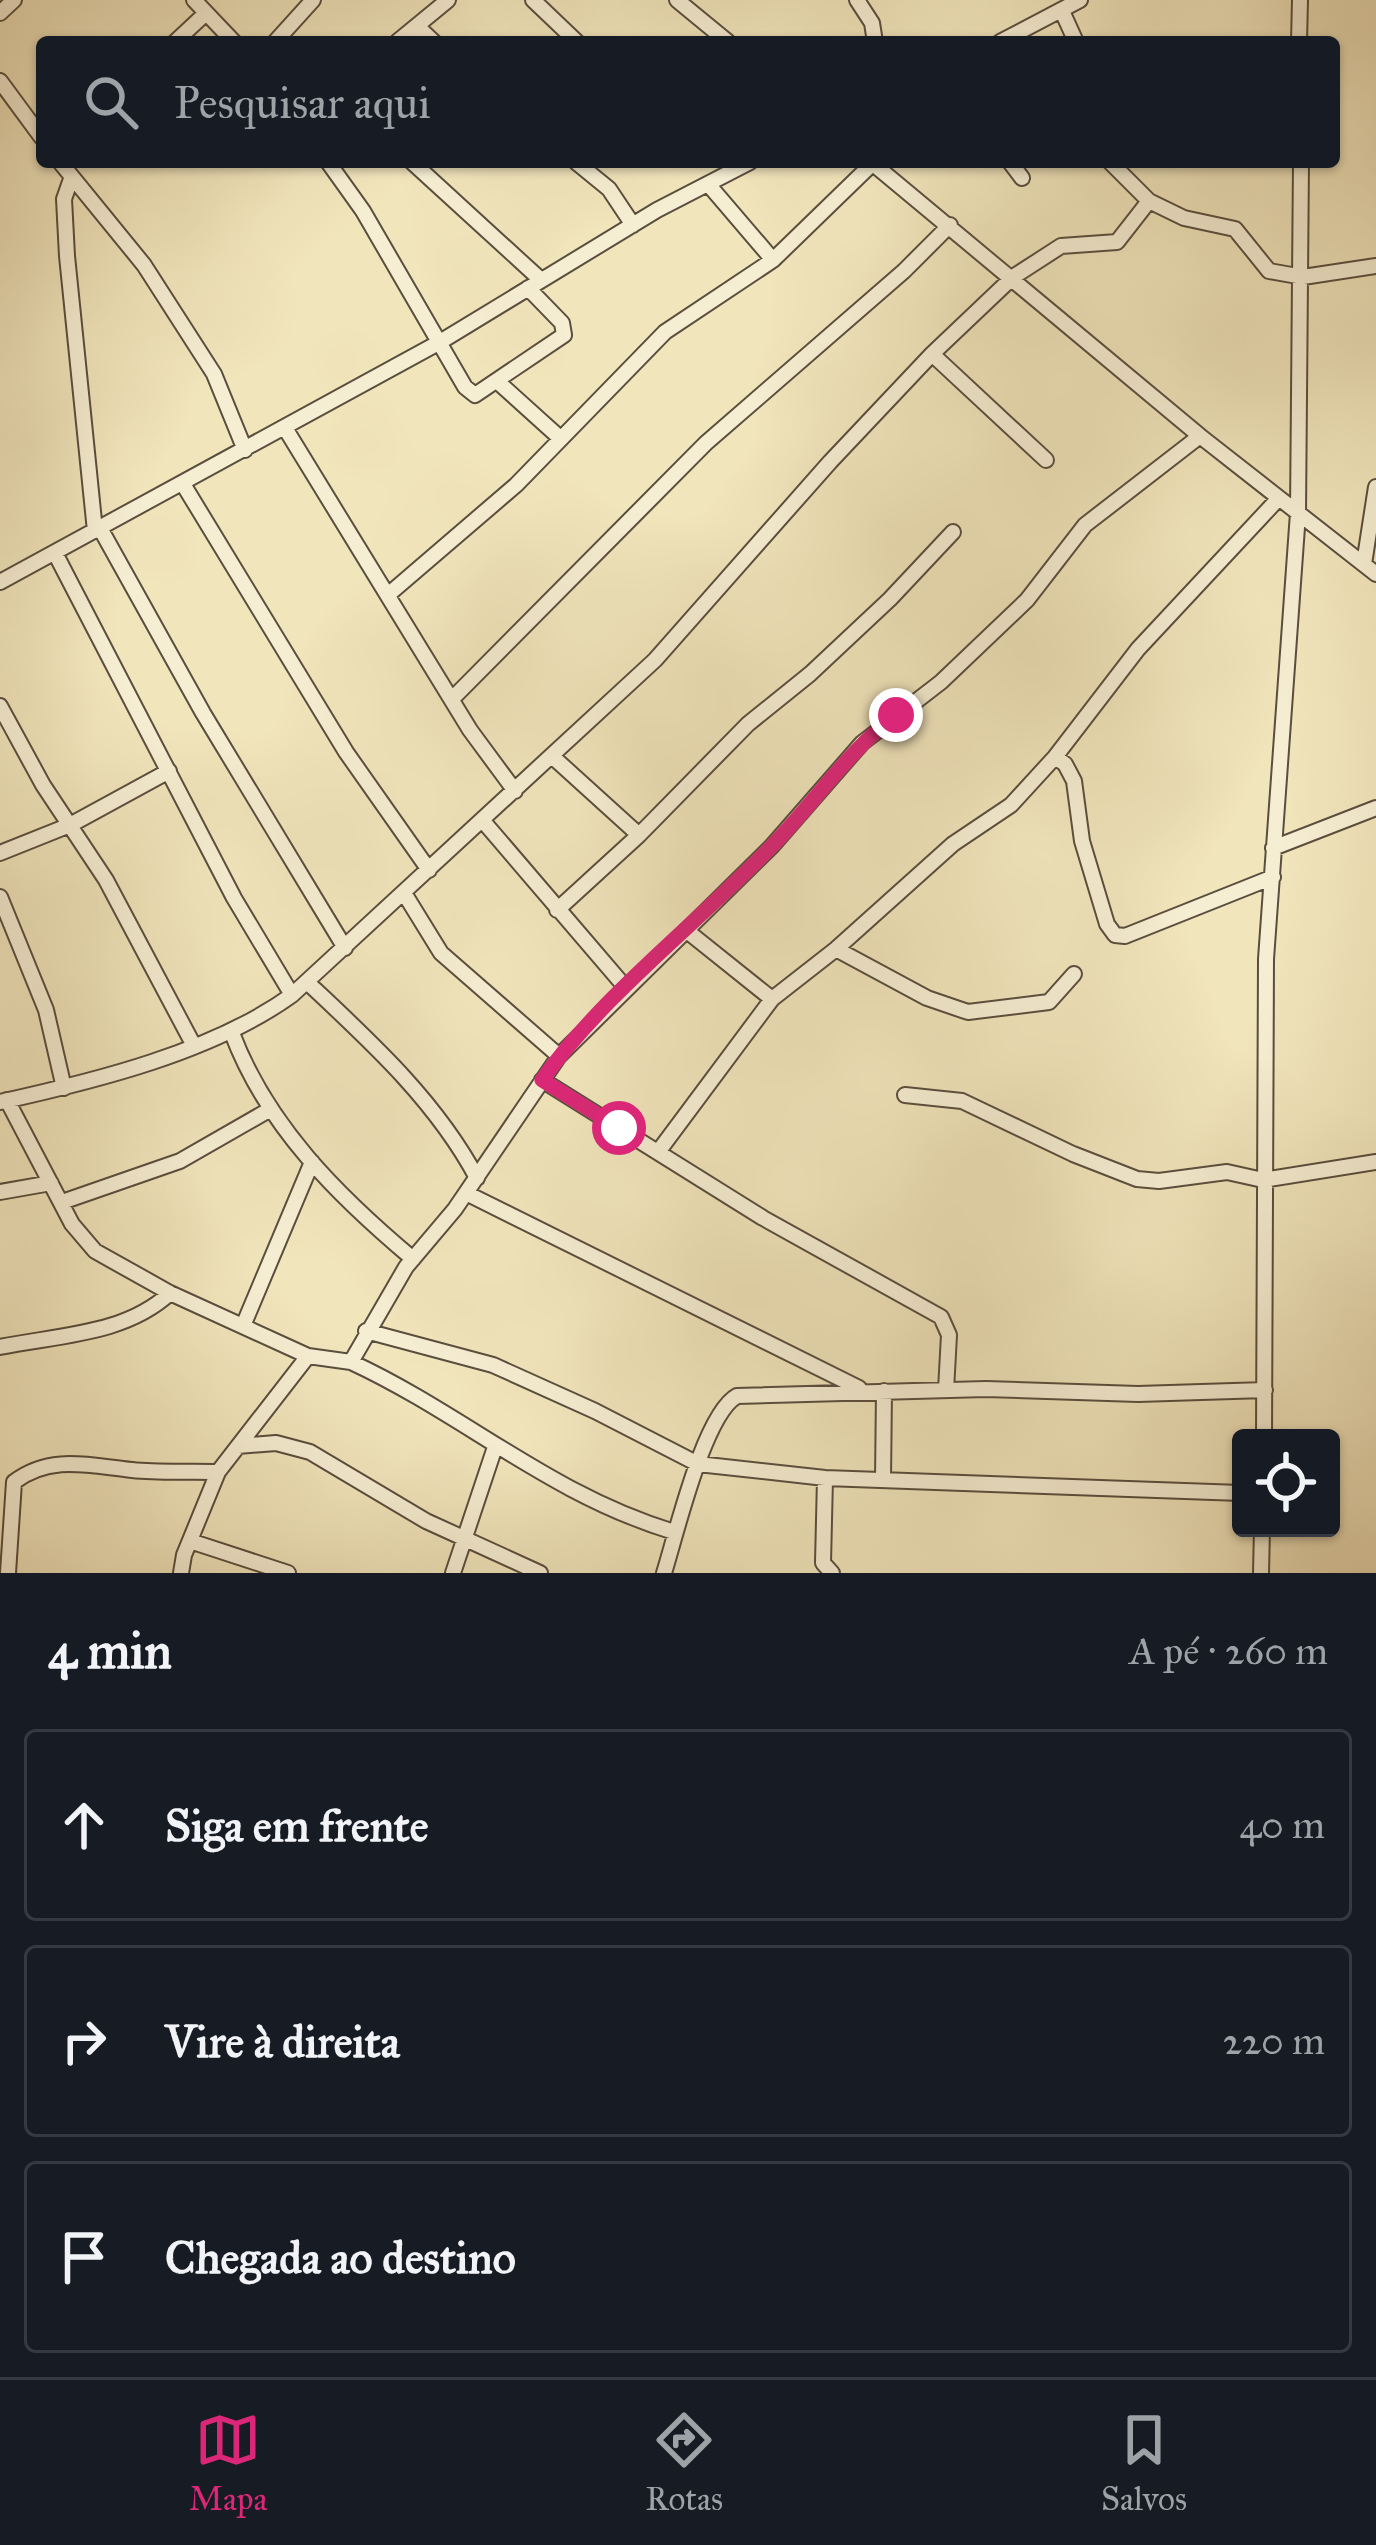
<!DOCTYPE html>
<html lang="pt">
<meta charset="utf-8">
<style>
:root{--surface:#171b24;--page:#20242c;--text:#f1f3f6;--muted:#9ea1a6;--line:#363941;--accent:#db2777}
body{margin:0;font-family:"IM FELL Great Primer",serif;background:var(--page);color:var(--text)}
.controls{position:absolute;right:36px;bottom:36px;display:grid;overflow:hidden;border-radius:12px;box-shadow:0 3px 9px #0004}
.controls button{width:108px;height:108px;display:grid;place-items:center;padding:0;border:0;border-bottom:3px solid var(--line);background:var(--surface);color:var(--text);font:60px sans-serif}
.stop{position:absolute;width:36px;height:36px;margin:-27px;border:9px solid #db2777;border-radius:50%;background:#fff}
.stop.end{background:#db2777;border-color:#fff;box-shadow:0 3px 12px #0008}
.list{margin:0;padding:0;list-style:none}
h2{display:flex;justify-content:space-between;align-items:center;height:156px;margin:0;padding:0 48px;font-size:51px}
h2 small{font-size:39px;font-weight:400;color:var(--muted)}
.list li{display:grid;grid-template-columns:78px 1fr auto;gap:36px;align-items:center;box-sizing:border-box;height:192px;margin:0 24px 24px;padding:0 24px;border:3px solid var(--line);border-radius:12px}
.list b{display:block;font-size:45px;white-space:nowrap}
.list em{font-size:39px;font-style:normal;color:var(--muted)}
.icon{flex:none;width:66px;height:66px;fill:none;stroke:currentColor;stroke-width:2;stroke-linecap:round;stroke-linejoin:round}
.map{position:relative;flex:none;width:1376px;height:1573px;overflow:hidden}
.search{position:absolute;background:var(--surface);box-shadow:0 3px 9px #0004;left:36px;right:36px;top:36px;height:132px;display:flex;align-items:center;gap:30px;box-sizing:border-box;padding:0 42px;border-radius:12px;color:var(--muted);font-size:45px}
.sheet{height:804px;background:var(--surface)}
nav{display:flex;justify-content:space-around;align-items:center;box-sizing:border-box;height:168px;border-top:3px solid var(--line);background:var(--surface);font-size:33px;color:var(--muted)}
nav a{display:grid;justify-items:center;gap:6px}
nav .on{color:var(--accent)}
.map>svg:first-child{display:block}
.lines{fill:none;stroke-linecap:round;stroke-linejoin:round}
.minor-casing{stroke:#5a4e3e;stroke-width:18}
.minor{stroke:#f6eed3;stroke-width:14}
.route{stroke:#db2777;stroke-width:15}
</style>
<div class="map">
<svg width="1376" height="1573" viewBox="0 0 1376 1573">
<rect width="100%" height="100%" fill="#f1e5bc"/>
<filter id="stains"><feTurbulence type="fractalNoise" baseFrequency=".00167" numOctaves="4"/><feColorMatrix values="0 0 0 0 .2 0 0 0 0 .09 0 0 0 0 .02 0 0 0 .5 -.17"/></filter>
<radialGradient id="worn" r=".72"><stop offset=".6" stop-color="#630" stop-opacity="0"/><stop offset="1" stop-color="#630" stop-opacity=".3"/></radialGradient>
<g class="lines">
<g class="minor-casing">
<path id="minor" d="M194 0 234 42
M533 0 577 42
M677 0 728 42
M857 0 872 23 875 42
M1062 11 1076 42
M0 13 14 0
M417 26 434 42
M175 42 206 13
M275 42 313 0
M397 42 448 0
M1000 42 1080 0
M1299 42 1300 0
M0 81 42 138
M60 162 144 265 214 374 245 450
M328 162 363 211 465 387 475 395 564 335 562 323 528 288
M412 162 541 280
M576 162 609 189 633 225
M871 162 1200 436 1376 574
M1010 162 1022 178
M1110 162 1149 201 1184 218 1235 229 1269 271 1303 277 1376 266
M71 179 64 199 67 256 95 531
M708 184 773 260
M932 354 1046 460
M498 382 560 438
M285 428 470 730 515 791
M183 484 346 752 429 870
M100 528 203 713 345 948
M55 553 234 898 292 995
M1364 564 1376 487
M0 582 440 342 657 210 750 162
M389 594 516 485 665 332 773 260 873 163
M452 699 706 443 904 271 950 225
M0 706 43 785 106 880 193 1044
M553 757 639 835 748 724 810 674 890 599 953 532
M1055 757 1065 764 1074 781 1082 841 1107 924 1115 935 1125 936 1273 877
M483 821 626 988
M1273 848 1376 808
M0 853 70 825 169 771
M404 893 441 953 559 1056
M0 897 46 1010 64 1088
M557 910 639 835
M687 931 772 999
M836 949 927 998 968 1012 1049 1002 1074 974
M308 983C370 1041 436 1101 477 1178
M232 1033C267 1126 338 1196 413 1259
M542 1080 763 1218 941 1317 949 1335 946 1390
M905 1095 962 1101 1073 1154 1137 1179 1159 1181 1227 1172 1263 1180 1376 1162
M7 1100 72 1224 95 1251 170 1293 308 1356 351 1362 406 1267 455 1209 559 1056 772 846 862 743 941 682 1027 600 1085 525 1200 436
M0 1102C95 1081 213 1052 292 995L655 660 830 462 932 354 1013 277 1061 246 1117 242 1149 201
M658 1152 772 999 836 949 953 844 1011 805 1055 757 1138 649 1279 498
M0 1192 51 1183
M466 1193 859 1388
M62 1202 180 1161 269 1110
M243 1326 312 1162
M366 1331 493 1365 595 1411 698 1464 825 1478 1241 1493
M0 1347C58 1335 125 1335 170 1293
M351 1362C465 1415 549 1494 674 1532
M1264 1438 1266 959 1298 513 1301 162
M238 1446 276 1443 310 1452 426 1521 540 1573
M825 1478 823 1563 832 1573
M883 1479 884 1391
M190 1541 288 1573
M8 1573 14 1482C51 1454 90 1466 132 1470 160 1473 189 1471 218 1472
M181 1573 184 1555 218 1472 308 1356
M453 1573 495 1447
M664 1573C676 1535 704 1414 737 1396L986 1389 1138 1394 1265 1390
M1261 1573 1262 1528"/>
</g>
<use href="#minor" class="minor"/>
</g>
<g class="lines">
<path class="route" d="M619 1128 542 1080C603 995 696 924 769 849 813 805 847 752 896 715"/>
</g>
<rect width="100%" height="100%" filter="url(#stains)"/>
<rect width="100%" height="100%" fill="url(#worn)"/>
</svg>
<div class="controls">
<button><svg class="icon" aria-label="locate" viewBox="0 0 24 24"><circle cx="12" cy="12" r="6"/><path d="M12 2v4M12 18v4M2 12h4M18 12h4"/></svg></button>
</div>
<div class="stop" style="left:619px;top:1128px"></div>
<div class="stop end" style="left:896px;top:715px"></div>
<div class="search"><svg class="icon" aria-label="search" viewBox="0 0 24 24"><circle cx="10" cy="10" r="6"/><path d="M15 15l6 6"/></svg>Pesquisar aqui</div>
</div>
<section class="sheet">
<h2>4 min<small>A pé · 260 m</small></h2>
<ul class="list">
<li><svg class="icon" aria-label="ahead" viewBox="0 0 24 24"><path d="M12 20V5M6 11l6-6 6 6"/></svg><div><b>Siga em frente</b></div><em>40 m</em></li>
<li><svg class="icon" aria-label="right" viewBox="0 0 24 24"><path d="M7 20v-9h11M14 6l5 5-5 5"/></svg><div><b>Vire à direita</b></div><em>220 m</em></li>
<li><svg class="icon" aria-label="arrive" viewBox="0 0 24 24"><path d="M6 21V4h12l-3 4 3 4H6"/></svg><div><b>Chegada ao destino</b></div></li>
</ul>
</section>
<nav>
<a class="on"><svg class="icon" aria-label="map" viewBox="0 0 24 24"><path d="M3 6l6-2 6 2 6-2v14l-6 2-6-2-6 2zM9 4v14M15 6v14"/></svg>Mapa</a>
<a><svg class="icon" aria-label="directions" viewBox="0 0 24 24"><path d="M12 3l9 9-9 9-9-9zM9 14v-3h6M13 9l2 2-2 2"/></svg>Rotas</a>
<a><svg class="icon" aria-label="saved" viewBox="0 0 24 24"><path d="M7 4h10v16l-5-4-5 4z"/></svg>Salvos</a>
</nav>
